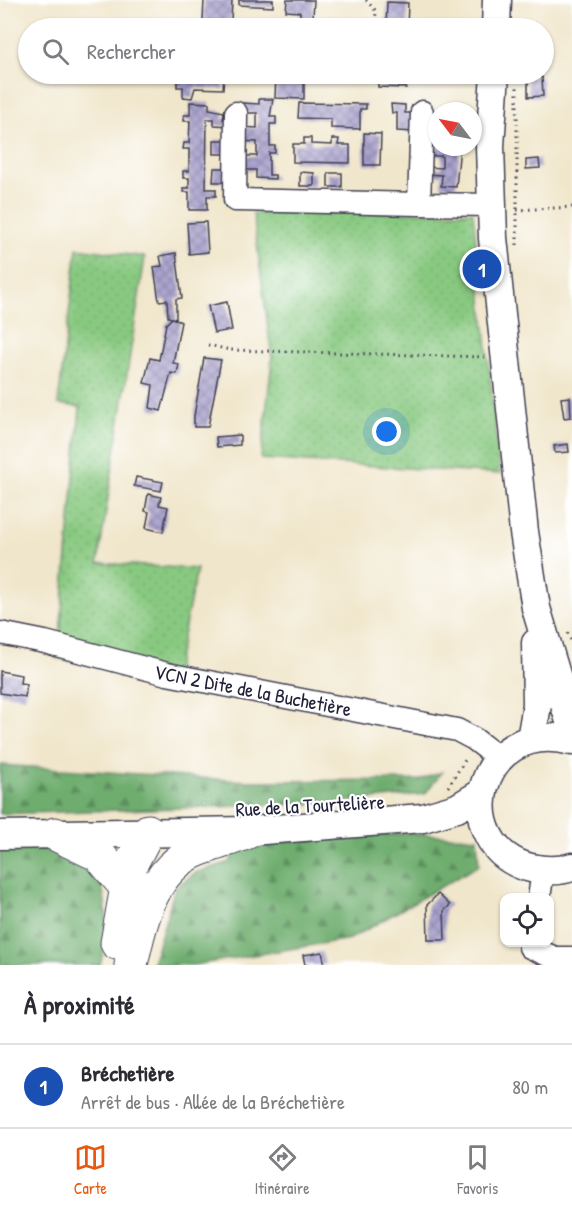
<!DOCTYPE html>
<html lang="fr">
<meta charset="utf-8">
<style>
:root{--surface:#fff;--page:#f2f2f3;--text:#2b2b33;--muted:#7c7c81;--line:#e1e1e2;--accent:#ea580c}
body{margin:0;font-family:"Patrick Hand",sans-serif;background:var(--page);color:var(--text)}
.controls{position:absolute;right:18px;bottom:18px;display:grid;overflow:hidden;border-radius:12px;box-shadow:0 2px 4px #0004}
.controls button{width:54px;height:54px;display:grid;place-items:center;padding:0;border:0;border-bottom:2px solid var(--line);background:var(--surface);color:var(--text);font:30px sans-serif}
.compass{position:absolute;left:428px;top:102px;width:54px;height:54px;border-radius:50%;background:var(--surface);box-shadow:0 2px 4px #0004;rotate:302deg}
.you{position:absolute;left:387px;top:432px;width:21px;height:21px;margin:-15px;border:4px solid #fff;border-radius:50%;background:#1a73e8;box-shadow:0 0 0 9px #1a73e833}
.badge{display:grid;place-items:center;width:39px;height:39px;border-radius:50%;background:var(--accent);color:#fff;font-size:20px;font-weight:700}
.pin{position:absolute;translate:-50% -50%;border:3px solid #fff;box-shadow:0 2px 6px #0006}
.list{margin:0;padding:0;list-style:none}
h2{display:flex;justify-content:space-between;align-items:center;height:78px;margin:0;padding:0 24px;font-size:26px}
h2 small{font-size:20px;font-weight:400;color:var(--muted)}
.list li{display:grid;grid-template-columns:39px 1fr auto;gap:18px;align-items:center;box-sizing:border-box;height:84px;padding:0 24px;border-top:2px solid var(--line)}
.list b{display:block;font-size:22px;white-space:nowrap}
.list p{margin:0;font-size:20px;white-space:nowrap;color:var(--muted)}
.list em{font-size:20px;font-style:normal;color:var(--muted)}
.icon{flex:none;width:33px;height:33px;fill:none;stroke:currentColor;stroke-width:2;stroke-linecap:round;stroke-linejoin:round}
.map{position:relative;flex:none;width:572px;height:965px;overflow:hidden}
.search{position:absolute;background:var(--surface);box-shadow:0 2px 4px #0004;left:18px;right:18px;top:18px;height:66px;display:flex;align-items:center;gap:15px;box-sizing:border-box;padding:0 21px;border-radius:33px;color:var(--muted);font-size:22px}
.sheet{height:162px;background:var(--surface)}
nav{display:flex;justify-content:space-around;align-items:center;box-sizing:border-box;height:84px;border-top:2px solid var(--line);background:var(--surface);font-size:16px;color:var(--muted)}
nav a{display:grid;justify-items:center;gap:3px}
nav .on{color:var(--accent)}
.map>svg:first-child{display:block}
.grass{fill:url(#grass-dots);stroke:#55765e;stroke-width:1.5}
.forest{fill:url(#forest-firs);stroke:#486854;stroke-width:1.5}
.building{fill:url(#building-cross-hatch)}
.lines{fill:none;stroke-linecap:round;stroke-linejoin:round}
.minor-casing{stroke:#413f51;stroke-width:25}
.major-casing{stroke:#413f51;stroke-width:31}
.highway-casing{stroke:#413f51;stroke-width:35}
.path{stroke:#413f51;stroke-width:3;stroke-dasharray:1.5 4.5;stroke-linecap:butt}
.minor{stroke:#fff;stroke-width:22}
.major{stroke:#fff;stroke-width:28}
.highway{stroke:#fff;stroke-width:33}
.labels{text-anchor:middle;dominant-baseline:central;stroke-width:4.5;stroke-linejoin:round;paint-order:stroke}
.street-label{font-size:20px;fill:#22223b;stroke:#fff}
</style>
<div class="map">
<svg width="572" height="965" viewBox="0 0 572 965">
<defs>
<pattern id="grass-dots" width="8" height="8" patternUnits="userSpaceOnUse" patternTransform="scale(1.5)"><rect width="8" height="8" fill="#88c980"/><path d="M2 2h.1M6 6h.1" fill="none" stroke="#75ac70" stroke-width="1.8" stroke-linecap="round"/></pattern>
<pattern id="forest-firs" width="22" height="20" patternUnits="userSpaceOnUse" patternTransform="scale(1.5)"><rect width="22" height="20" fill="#6ead6e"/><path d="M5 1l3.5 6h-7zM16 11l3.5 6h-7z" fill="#5a8c5c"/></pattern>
<pattern id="building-cross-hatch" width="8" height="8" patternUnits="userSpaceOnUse" patternTransform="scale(1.5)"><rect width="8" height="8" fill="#aaa3ce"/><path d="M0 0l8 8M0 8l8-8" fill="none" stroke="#8a84a8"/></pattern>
</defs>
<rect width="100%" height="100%" fill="#fff"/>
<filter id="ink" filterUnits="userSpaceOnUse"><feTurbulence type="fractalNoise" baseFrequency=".0167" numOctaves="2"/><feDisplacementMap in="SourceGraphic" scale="12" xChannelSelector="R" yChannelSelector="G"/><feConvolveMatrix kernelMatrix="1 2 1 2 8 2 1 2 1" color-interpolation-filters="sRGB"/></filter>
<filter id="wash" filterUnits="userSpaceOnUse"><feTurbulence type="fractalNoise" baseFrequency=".008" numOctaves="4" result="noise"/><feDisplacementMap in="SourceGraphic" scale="24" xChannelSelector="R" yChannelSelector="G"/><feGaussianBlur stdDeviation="1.35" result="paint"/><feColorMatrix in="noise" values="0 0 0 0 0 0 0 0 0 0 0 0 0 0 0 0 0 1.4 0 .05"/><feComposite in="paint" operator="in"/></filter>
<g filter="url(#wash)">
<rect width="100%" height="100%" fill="#f0e6cb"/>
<path class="grass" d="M473 212 500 474 261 459 272 359 253 213Z
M77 248 145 257 98 563 197 569 173 683 55 658 60 634 80 407 58 404Z"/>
<path class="forest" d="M0 765 247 781 419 780 442 772 425 794 332 803 0 814Z
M410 833 477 838 479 865 350 939 194 965H152L175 888 195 873 230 862 236 845Z
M49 844C60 850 76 855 86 864 113 885 108 937 100 965H0V845Z"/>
<g id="blocks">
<path class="building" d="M204 0H232L231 21 203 20Z
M239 0H273V7L239 5Z
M287 0H314L313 18H300V12L286 11Z
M387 2 408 3 407 28H386Z
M177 74H224L223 89 195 88 192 98 183 97V87H177Z
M276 74H287V79L304 80V99L275 98Z
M308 74H328V82L308 81Z
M378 74H406V88L378 87Z
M542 77 543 96 528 97V78Z
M259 99H273L270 117H276V124H270V146H275V153H269V175H275V179L256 178V170H242V156H257V142L242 141V127L257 128V113H242V103L259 104Z
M190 102 209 103V109L224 112 223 119H229V126L214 125V119H207L206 189H216V196H207V210H189V192H183V188H189V178H183V171H189V149H183L184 143H189L190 121H184V115H190Z
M299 103 366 104V109H360V129L331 128V119L298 118Z
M391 104 405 105V113H415V132L397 131V113H392Z
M444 105 461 106V111H444Z
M364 133 381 134 380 165H364Z
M304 138H311V144L332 145V139H339L338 145H350V163L293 162V144H304Z
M214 140H229V154H214Z
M428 142H437V147H460L456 187 441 186 442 175 427 174V167L442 168V156H428Z
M539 159 540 168 526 169V160Z
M214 168H228V182H213Z
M300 172 314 173V186H300Z
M328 173H342V187H328Z
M206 222 208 252 189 254 187 223Z
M176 253 182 298 176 299V319L168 317 167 300 159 301 154 267 162 266 160 256Z
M227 302 232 330 214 333 208 306Z
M172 318 181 322 173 363 179 364 177 374 171 373 161 411 150 408 153 385 144 383 150 358 159 360 166 324Z
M204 358 221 360 208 427H194V416Z
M570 397 571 417 564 418 561 398Z
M240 435V445L217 447 216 437Z
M568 444 569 452 555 453 554 446Z
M136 477 163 482 161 491 134 486Z
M148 494 161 497 159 505 168 507 163 532 146 528 149 512 145 511Z
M0 671 21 675 20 683 27 684 25 697 0 693Z
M438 894 450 905 444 911 445 940H428L427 905Z
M322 952 325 965H305L303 955Z"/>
</g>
</g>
<g filter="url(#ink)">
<use href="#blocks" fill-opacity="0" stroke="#413f51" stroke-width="1.5"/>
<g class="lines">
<g class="minor-casing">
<path id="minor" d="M422 112 419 204 492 205
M236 113 235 200 419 204
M0 633 45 642 167 674 457 730 474 739 499 758
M539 898 543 871
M530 947 555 958H572"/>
</g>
<g class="major-casing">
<path id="major" d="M496 28 497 0
M495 74 490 146 493 238 524 532 536 608 572 728
M531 739 537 705 536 643
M572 741C475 716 448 847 531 868 545 871 558 872 572 867
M0 835 250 831 423 818 457 808 482 793"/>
</g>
<g class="highway-casing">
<path id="highway" d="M55 834 99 855 126 887
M117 943 131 864 148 831
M131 965C140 922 152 868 198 850 215 843 233 839 250 831"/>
</g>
<path class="path" d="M366 0 376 11 375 28
M517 210 572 207
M517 245V86
M208 345 230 350 485 357
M568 633 572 643
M448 787 467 757"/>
<use href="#minor" class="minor"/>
<use href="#major" class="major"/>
<use href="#highway" class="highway"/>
</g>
</g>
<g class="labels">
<g class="street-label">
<text transform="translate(253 690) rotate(11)">VCN 2 Dite de la Buchetière</text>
<text transform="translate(310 805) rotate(-3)">Rue de la Tourtelière</text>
</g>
</g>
</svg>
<div class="controls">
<button><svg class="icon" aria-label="locate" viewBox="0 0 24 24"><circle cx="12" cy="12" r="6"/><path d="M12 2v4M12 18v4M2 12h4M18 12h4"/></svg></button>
</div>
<svg class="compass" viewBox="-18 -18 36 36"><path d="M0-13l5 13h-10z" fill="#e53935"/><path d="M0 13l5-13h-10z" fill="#7c7c81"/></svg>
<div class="you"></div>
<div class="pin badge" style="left:482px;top:269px;background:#1a4fb4">1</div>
<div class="search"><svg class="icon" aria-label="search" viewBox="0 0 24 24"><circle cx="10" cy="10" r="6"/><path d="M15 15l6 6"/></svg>Rechercher</div>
</div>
<section class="sheet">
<h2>À proximité<small></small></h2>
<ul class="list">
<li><span class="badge" style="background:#1a4fb4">1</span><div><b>Bréchetière</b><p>Arrêt de bus · Allée de la Bréchetière</p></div><em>80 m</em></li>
</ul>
</section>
<nav>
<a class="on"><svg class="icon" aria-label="map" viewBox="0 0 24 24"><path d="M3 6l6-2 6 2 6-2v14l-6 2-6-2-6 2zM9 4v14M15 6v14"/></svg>Carte</a>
<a><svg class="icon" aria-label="directions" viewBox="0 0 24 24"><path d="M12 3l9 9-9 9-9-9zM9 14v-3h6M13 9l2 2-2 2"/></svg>Itinéraire</a>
<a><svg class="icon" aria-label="saved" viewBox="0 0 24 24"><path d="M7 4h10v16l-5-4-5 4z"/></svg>Favoris</a>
</nav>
